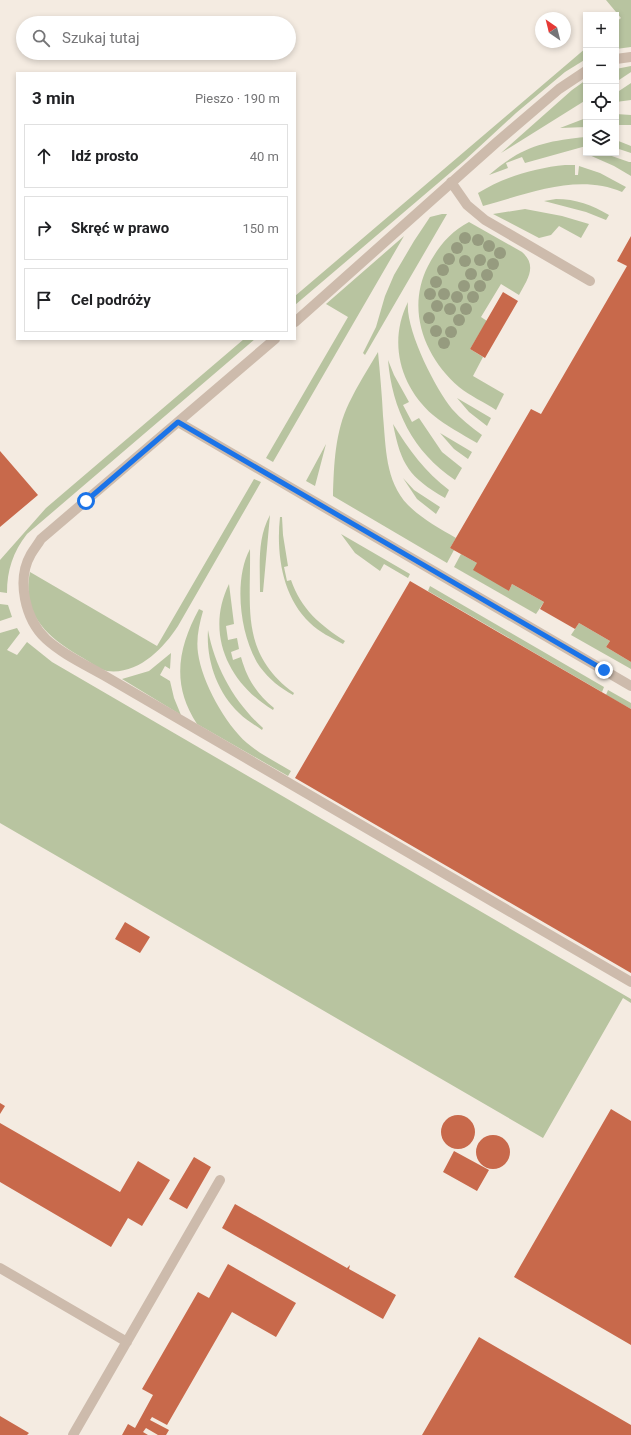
<!DOCTYPE html>
<html lang="pl">
<meta charset="utf-8">
<style>
:root{--surface:#fff;--page:#f6f6f6;--text:#202124;--muted:#757577;--line:#e0e0e0}
body{margin:0;font-family:Roboto,sans-serif;background:var(--page);color:var(--text)}
.controls{position:absolute;right:12px;top:12px;display:grid;overflow:hidden;border-radius:0px;box-shadow:0 2px 6px #0003}
.controls button{width:36px;height:36px;display:grid;place-items:center;padding:0;border:0;border-bottom:1px solid var(--line);background:var(--surface);color:var(--text);font:20px sans-serif}
.compass{position:absolute;left:535px;top:12px;width:36px;height:36px;border-radius:50%;background:var(--surface);box-shadow:0 2px 6px #0003;rotate:325deg}
.stop{position:absolute;width:12px;height:12px;margin:-9px;border:3px solid #1a73e8;border-radius:50%;background:#fff}
.stop.end{background:#1a73e8;border-color:#fff;box-shadow:0 1px 4px #0008}
.list{margin:0;padding:0;list-style:none}
h2{display:flex;justify-content:space-between;align-items:center;height:52px;margin:0;padding:0 16px;font-size:17px}
h2 small{font-size:13px;font-weight:400;color:var(--muted)}
.list li{display:grid;grid-template-columns:26px 1fr auto;gap:12px;align-items:center;box-sizing:border-box;height:64px;margin:0 8px 8px;padding:0 8px;border:1px solid var(--line);border-radius:0px}
.list b{display:block;font-size:15px;white-space:nowrap}
.list em{font-size:13px;font-style:normal;color:var(--muted)}
.icon{flex:none;width:22px;height:22px;fill:none;stroke:currentColor;stroke-width:2;stroke-linecap:round;stroke-linejoin:round}
.map{position:relative;flex:none;width:631px;height:1435px;overflow:hidden}
.search{position:absolute;background:var(--surface);box-shadow:0 2px 6px #0003;left:16px;top:16px;width:280px;height:44px;display:flex;align-items:center;gap:10px;box-sizing:border-box;padding:0 14px;border-radius:22px;color:var(--muted);font-size:15px}
.panel{position:absolute;background:var(--surface);box-shadow:0 2px 6px #0003;left:16px;top:72px;width:280px;height:268px;border-radius:0px}
.map>svg:first-child{display:block}
.green{fill:#b8c4a0}
.building{fill:#c8694b}
.lines{fill:none;stroke-linecap:round;stroke-linejoin:round}
.minor{stroke:#cdbbac;stroke-width:10}
.tree{fill:#969b7f}
.route{stroke:#1a73e8;stroke-width:5}
</style>
<div class="map">
<svg width="631" height="1435" viewBox="0 0 631 1435">
<rect width="100%" height="100%" fill="#f4ebe1"/>
<path class="green" d="M606 0H631V47L616 49V22L621 18Z
M586 48V59L565 72 516 113 464 161 295 305V296Z
M631 66V72L616 82V69Z
M586 80V100L501 153 572 90Z
M631 83V100L616 102V93Z
M616 114 631 115V125H616Z
M586 118V127L560 128Z
M586 137V146L525 163 522 157 506 163 508 168 489 175C521 147 544 141 586 137Z
M616 140 631 146V153L616 148Z
M587 154H606L629 162H631V176L614 166Z
M565 165H575V175H578L579 166 600 173 626 187 622 192C577 173 528 194 483 206L478 193C503 177 535 168 565 165Z
M556 199C576 199 592 205 609 215L606 220 586 212 544 201Z
M525 209 562 216 589 224 581 238 559 226 551 235 539 238 493 214Z
M442 214H447L365 355 363 353 376 327 385 296 394 275 414 241 430 217Z
M469 222 522 252C538 266 527 280 519 295L501 284 481 317 487 321 470 349 483 357 473 376 504 394 496 410C484 402 470 396 459 387 424 357 406 309 428 266 438 247 450 232 469 222Z
M404 236 273 462 266 458 348 317 326 304Z
M408 302C405 329 435 388 452 409 461 419 471 427 482 435L477 443C462 434 446 426 433 415 400 386 388 342 408 302Z
M244 339H255L27 534C13 552 7 570 7 593L0 592V560L46 508Z
M378 352C380 374 382 395 383 416 386 447 385 481 408 505 422 519 439 528 456 538L450 548 454 550 447 563 333 496C334 464 335 432 349 403 357 386 368 369 378 352Z
M388 360 394 375 409 402 403 405 412 422 419 418 442 452 462 468 455 480C413 452 392 409 388 360Z
M457 398 491 418 487 426 469 412Z
M393 424C409 450 425 472 449 490L445 498C409 477 401 465 393 424Z
M440 433 472 452 468 459 454 449Z
M326 444 315 486 306 481Z
M403 478 414 490 440 507 436 514 417 499Z
M254 479 261 482 178 626C163 649 138 675 107 671 100 670 90 662 83 658 49 638 21 616 30 572L157 646Z
M270 515 263 592H260C260 565 257 539 270 515Z
M280 517H282L283 535 288 566 284 567 287 581 291 580C301 609 320 625 345 641L343 644C332 638 319 632 310 623 282 597 276 553 280 517Z
M341 534 410 574 408 578 384 564 380 571 355 553Z
M250 549C251 609 240 653 294 693L293 695C280 688 269 679 260 667 240 638 233 580 250 549Z
M461 554 477 563 509 591 512 584 544 602 536 614 454 567Z
M229 584 234 624 226 626 228 640 237 638 239 649 231 652 233 660 241 657C247 679 257 694 274 708L273 710C228 683 205 633 229 584Z
M430 586 604 687 602 692 428 591Z
M0 604 8 605 12 617 0 621Z
M199 609 203 611C199 625 196 639 198 653 202 682 225 724 247 743 260 754 276 762 291 771L288 776 197 724C171 684 178 648 199 609Z
M579 623 610 641 606 647 631 662V669L571 635Z
M17 628 20 633 7 650 17 655 27 642 52 662 631 999V1003L623 998 543 1138 0 823V633Z
M208 630C215 668 235 703 263 728L262 730C255 725 246 720 239 713 217 692 206 660 208 630Z
M171 653 170 669 165 666 160 675 170 681 174 698 181 715 122 679 149 671Z
M608 690 631 703V709L606 695Z"/>
<path class="building" d="M631 236V662L606 647 610 641 579 623 575 629 540 609 544 602 512 584 509 591 473 570 477 563 450 548 531 409 541 414 627 266 617 261Z
M503 292 518 301 485 358 470 349Z
M0 451 38 495 0 527Z
M410 581 631 709V973L295 778Z
M125 922 150 937 140 953 115 939Z
M0 1103 5 1106 0 1114Z
M611 1109 631 1121V1345L514 1277Z
M441 1132a17 17 0 1 1 34 0a17 17 0 1 1-34 0Z
M0 1123 120 1192 138 1161 170 1180 142 1226 128 1218 111 1247 0 1182Z
M476 1152a17 17 0 1 1 34 0a17 17 0 1 1-34 0Z
M454 1151 489 1170 477 1191 443 1172Z
M194 1157 211 1167 187 1209 169 1199Z
M235 1204 347 1268 350 1265 349 1269 396 1295 383 1319 222 1228Z
M228 1264 296 1303 276 1337 232 1312 167 1425 152 1417 150 1420 169 1430 166 1435H158L146 1428 143 1432 148 1435H122L128 1424 135 1428 153 1395 142 1389 198 1292 209 1298Z
M479 1337 631 1425V1435H422Z
M0 1416 29 1433 27 1435H0Z"/>
<g class="lines">
<path class="minor" d="M616 59 631 57
M451 182 467 205 485 220 590 281
M295 322 497 142 559 89 586 71
M275 339 41 539C38 544 34 549 31 554 16 580 25 619 46 639 62 654 86 665 105 676L631 982
M178 422 631 686
M0 1268 127 1342
M73 1435 220 1180"/>
</g>
<g class="tree">
<circle cx="465" cy="238" r="6"/>
<circle cx="478" cy="240" r="6"/>
<circle cx="489" cy="246" r="6"/>
<circle cx="457" cy="248" r="6"/>
<circle cx="500" cy="253" r="6"/>
<circle cx="449" cy="259" r="6"/>
<circle cx="480" cy="260" r="6"/>
<circle cx="465" cy="261" r="6"/>
<circle cx="493" cy="264" r="6"/>
<circle cx="443" cy="270" r="6"/>
<circle cx="471" cy="274" r="6"/>
<circle cx="487" cy="275" r="6"/>
<circle cx="436" cy="282" r="6"/>
<circle cx="464" cy="286" r="6"/>
<circle cx="480" cy="286" r="6"/>
<circle cx="430" cy="294" r="6"/>
<circle cx="444" cy="294" r="6"/>
<circle cx="457" cy="297" r="6"/>
<circle cx="473" cy="297" r="6"/>
<circle cx="437" cy="306" r="6"/>
<circle cx="450" cy="309" r="6"/>
<circle cx="466" cy="309" r="6"/>
<circle cx="429" cy="318" r="6"/>
<circle cx="459" cy="320" r="6"/>
<circle cx="436" cy="331" r="6"/>
<circle cx="451" cy="332" r="6"/>
<circle cx="444" cy="343" r="6"/>
</g>
<g class="lines">
<path class="route" d="M86 501 178 422 604 670"/>
</g>
</svg>
<div class="controls">
<button>+</button>
<button>−</button>
<button><svg class="icon" aria-label="locate" viewBox="0 0 24 24"><circle cx="12" cy="12" r="6"/><path d="M12 2v4M12 18v4M2 12h4M18 12h4"/></svg></button>
<button><svg class="icon" aria-label="layers" viewBox="0 0 24 24"><path d="M12 4l9 5-9 5-9-5zM3 14l9 5 9-5"/></svg></button>
</div>
<svg class="compass" viewBox="-18 -18 36 36"><path d="M0-13l5 13h-10z" fill="#e53935"/><path d="M0 13l5-13h-10z" fill="#757577"/></svg>
<div class="stop" style="left:86px;top:501px"></div>
<div class="stop end" style="left:604px;top:670px"></div>
<div class="search"><svg class="icon" aria-label="search" viewBox="0 0 24 24"><circle cx="10" cy="10" r="6"/><path d="M15 15l6 6"/></svg>Szukaj tutaj</div>
<section class="panel">
<h2>3 min<small>Pieszo · 190 m</small></h2>
<ul class="list">
<li><svg class="icon" aria-label="ahead" viewBox="0 0 24 24"><path d="M12 20V5M6 11l6-6 6 6"/></svg><div><b>Idź prosto</b></div><em>40 m</em></li>
<li><svg class="icon" aria-label="right" viewBox="0 0 24 24"><path d="M7 20v-9h11M14 6l5 5-5 5"/></svg><div><b>Skręć w prawo</b></div><em>150 m</em></li>
<li><svg class="icon" aria-label="arrive" viewBox="0 0 24 24"><path d="M6 21V4h12l-3 4 3 4H6"/></svg><div><b>Cel podróży</b></div></li>
</ul>
</section>
</div>
